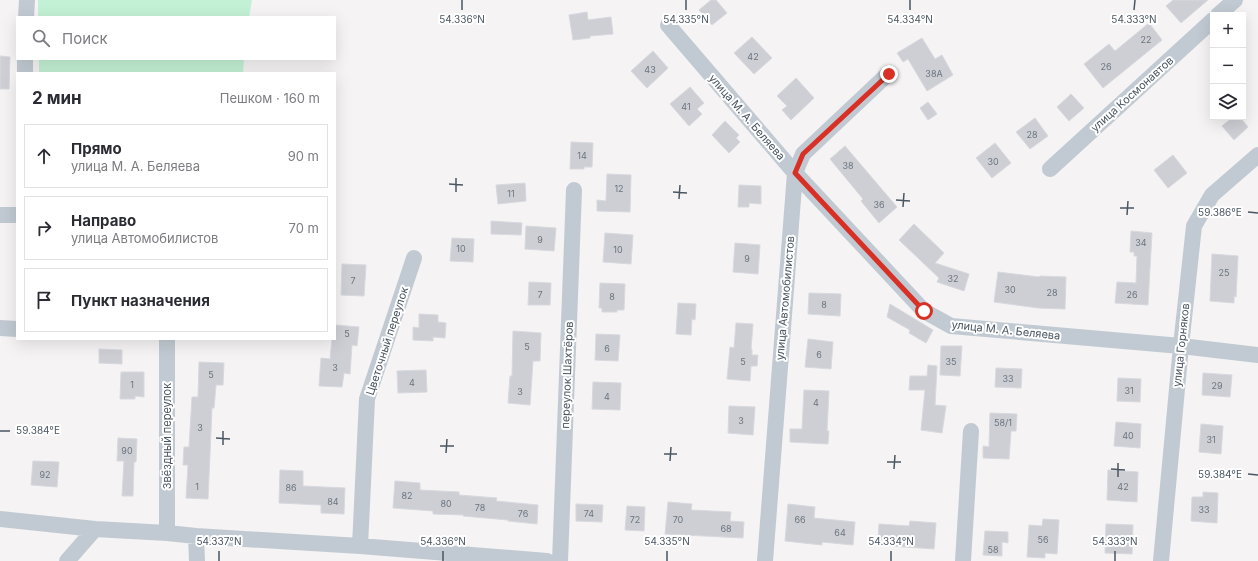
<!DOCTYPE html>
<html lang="ru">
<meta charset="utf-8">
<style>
:root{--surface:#fff;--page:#f2f2f3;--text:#2b2b33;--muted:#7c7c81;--line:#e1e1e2}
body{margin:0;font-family:Inter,sans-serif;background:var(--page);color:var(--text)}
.controls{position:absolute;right:12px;top:12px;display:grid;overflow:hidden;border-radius:0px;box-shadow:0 4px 16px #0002}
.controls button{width:36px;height:36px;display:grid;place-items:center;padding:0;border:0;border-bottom:1px solid var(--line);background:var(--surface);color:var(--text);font:20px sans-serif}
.stop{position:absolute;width:12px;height:12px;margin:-9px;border:3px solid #d93025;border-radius:50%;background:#fff}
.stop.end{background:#d93025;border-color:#fff;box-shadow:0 1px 4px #0008}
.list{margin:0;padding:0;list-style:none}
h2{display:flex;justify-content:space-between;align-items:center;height:52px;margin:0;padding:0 16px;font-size:17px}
h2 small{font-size:13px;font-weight:400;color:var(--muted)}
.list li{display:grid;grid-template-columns:26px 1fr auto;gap:12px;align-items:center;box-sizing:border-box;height:64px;margin:0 8px 8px;padding:0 8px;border:1px solid var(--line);border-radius:0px}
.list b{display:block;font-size:15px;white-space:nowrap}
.list p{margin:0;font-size:13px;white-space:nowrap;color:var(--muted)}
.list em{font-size:13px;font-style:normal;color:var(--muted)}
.icon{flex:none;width:22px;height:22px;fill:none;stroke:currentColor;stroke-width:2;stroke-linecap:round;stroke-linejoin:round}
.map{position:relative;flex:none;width:1258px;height:561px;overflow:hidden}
.search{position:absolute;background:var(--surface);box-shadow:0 4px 16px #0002;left:16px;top:16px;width:320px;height:44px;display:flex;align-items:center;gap:10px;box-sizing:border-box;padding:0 14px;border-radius:0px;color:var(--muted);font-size:15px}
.panel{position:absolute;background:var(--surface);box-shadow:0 4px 16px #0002;left:16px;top:72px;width:320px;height:268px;border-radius:0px}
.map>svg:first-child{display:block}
.green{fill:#c3f1d5}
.building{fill:#cdcfd5;stroke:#d7d9de}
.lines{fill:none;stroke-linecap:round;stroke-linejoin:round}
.minor{stroke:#c1cad2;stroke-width:16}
.route{stroke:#d93025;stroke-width:5}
.ticks{fill:none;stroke:#4a5661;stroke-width:1.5}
.labels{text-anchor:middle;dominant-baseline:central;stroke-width:4;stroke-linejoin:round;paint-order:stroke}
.number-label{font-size:9px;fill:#6b747e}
.street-label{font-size:11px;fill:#4a5661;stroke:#fff}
.ticks-label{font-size:10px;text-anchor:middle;fill:#4a5661;stroke:#fff;stroke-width:4;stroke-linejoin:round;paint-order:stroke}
</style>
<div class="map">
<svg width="1258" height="561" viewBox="0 0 1258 561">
<rect width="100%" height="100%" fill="#f5f3f3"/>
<path class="green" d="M38 0H252L249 17H38Z
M39 59H244L243 73H39Z"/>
<path class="building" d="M711 0H716L727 13 712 25 699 10Z
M1173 0H1208L1181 23 1166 6Z
M587 12 588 20 611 17 613 34 590 36V38L573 40 569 15Z
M1149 23 1162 40 1103 88 1084 64 1109 44 1115 51Z
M752 37 772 58 754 74 734 53Z
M922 38 935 59 942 55 953 75 927 91 908 59 903 62 897 53Z
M653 51 668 68 647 88 631 71Z
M0 56 10 57 9 89H0Z
M796 78 814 98 791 120 782 110 787 106 777 96Z
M690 87 704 103 697 109 702 114 689 126 670 104Z
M1071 94 1084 108 1069 121 1057 107Z
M928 102 937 114 928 120 920 108Z
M1233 117H1240L1248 127 1234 140 1222 126Z
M1035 118 1048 136 1030 149 1016 132Z
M725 121 739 135 736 138 740 142 729 153 712 135Z
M571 142 593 143 592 167H584V169H570Z
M995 143 1011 163 992 178 976 158Z
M845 146 897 207 879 223 861 201 863 199 830 159Z
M1173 155 1187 173 1168 188 1154 170Z
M607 174 631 175 630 212 597 211V200L606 201Z
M525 183 526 201 498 204 496 185Z
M739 185 761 186V204L749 203V207H738Z
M491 221 522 223 521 235 491 234Z
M914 224 944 253 935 263 969 274 964 291 937 282 939 278 899 240Z
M526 226 556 228 554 251 525 249Z
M1131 231 1152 233 1148 305 1115 303 1117 282 1136 283 1137 256H1134V252H1130Z
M605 233 633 235 631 264 603 262Z
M452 238 474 239 473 262 450 261Z
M735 243 760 245 758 274 733 272Z
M1212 254 1238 256 1236 297 1234 296V303L1210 301Z
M342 264 366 265 364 296 341 295Z
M998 272 1039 277 1040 276 1066 277 1065 309 1038 308 994 302Z
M529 282 551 283 550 305H528Z
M600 283 625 284 624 310H617V312H602V308H599Z
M809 293 841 294 840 316 808 314Z
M678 303 696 304 695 320 692 319 691 335 676 334Z
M890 304 933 330 926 343 909 333 910 330 887 317Z
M419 314 438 315V322L446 323 445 338 433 337V341L413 340V327L419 328Z
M736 323 753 324 751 349H752V355H758L757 366H751L750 381 727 379 730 347 734 348Z
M335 325 359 327 357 346 352 345 350 374 344 373 342 387 319 386 321 358 330 359 332 339H335Z
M513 331 541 333 540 361H533L530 405 508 403 510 376H512Z
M596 334 620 335 618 361 595 360Z
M808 339 833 342 831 369 805 367Z
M941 346H962L960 376 940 375Z
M99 349 122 350V364L99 363Z
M199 362 224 363 223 385H216L214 408H212L208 499 186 498 188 465H183L184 447H189L192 397H198Z
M928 365 937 366 935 405 946 406 942 433 921 430 925 390H909L910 376H927Z
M996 368 1022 369 1021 388 995 387Z
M426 370 427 392 398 393 397 371Z
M121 372H144V397L135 396V399H120Z
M1203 373 1232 375 1230 397 1202 395Z
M1118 378 1141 379 1140 402 1117 401Z
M593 382 621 383 620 410 592 409Z
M804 390 829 391 827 431H829L828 444 790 442V429H802Z
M729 406 755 407 753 435 728 433Z
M990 413 1017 414 1016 431H1011L1009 459 983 458V446L989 447Z
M1116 422 1141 424 1140 448 1114 446Z
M1201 424 1223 426 1221 454 1199 452Z
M118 438 137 439 136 462H134L133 496H122L124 461H117Z
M33 461 59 462 57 487 31 485Z
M280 470 303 471V486L345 488 344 514 321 513V505L279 503Z
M1108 470 1138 472 1137 502 1107 500Z
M395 481 420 483V490L459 492V495L497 498 496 501 538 505 537 524 508 521V520L463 516 464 515 433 514V511L393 508Z
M1203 492 1218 493 1217 523 1191 521 1192 497H1203Z
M668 502 692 504 691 510 731 512 730 521 744 522 743 538 665 534Z
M576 504 603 505 602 522 576 521Z
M788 504 815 507 814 518 855 522 853 545 822 542V545L785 541Z
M627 506 645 507 644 531 625 530Z
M1043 519 1059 520 1057 554 1045 553V558L1027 557 1029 525 1042 526Z
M910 521 936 523 934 549 890 546V541L878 540 879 524 909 526Z
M1106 524 1133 525 1132 554 1105 553Z
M985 531 1008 532V543L1002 542V556L983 555Z"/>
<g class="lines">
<path class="minor" d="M1218 15 1235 0
M26 17 27 0
M668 25 795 173 924 311 951 326 1181 346 1258 355
M25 73V59
M1050 169 1213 20
M0 215H17
M0 328 17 329
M0 519 95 529 167 533 196 536 360 546 547 561
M167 533V339
M196 536 197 561
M360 546 367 399 414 258
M67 561 95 529
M560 561 574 190
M765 561 795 173 803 154 889 73
M963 561 971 431
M1161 561 1181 346 1194 226 1212 195 1258 155"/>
</g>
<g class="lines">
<path class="route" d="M889 74 803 154 795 173 924 311"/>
</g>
<path class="ticks" d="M462 10V0M686 10V0M910 10V0M1134 10 1135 0M449 184 463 185M456 192V178M673 192 687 193M679 199 680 185M896 200 910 201M903 207 904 193M1120 208H1134M1248 212 1258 213M1127 215 1128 201M0 431H10M216 438 230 439M223 445V431M440 446H454M446 453 447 439M664 454H677M670 461 671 447M887 462H901M894 469 895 455M1111 469 1125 470M1248 474 1258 475M1118 477V463M219 561V551M443 561V551M667 561V551M891 561V551M1115 561V551"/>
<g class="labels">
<g class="number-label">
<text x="1146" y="39">22</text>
<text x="753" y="56">42</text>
<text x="1106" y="66">26</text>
<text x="650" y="69">43</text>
<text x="934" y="73">38А</text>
<text x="686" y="106">41</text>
<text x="1032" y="134">28</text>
<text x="582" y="155">14</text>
<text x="993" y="161">30</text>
<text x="848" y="165">38</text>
<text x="619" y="188">12</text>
<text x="511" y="193">11</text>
<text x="879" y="204">36</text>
<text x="540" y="239">9</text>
<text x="1141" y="242">34</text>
<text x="461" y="248">10</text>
<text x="618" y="249">10</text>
<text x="747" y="258">9</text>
<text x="1224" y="272">25</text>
<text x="953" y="278">32</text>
<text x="353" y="280">7</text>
<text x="1010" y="289">30</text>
<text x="1052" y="292">28</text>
<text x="540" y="294">7</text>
<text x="1132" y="294">26</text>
<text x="612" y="296">8</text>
<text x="824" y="304">8</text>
<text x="347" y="333">5</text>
<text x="527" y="346">5</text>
<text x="607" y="348">6</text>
<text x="819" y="354">6</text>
<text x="743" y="361">5</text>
<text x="951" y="361">35</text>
<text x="335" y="367">3</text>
<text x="211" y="374">5</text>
<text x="1008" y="378">33</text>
<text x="412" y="382">4</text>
<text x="132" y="384">1</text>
<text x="1217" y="385">29</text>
<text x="1129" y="390">31</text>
<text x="520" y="391">3</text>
<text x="607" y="396">4</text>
<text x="816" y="402">4</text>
<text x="741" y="420">3</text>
<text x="1003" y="422">58/1</text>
<text x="200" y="427">3</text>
<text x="1128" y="435">40</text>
<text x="1211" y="439">31</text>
<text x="127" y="450">90</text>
<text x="45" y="474">92</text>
<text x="197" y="486">1</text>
<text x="1123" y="486">42</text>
<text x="291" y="487">86</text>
<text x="407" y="495">82</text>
<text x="333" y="501">84</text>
<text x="446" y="503">80</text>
<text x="480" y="507">78</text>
<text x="1204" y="509">33</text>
<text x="523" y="513">76</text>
<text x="589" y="513">74</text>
<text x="635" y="519">72</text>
<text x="678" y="519">70</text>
<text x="800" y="519">66</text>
<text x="726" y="528">68</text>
<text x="840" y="532">64</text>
<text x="1043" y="539">56</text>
<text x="993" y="549">58</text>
</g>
<g class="street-label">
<text transform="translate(1132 94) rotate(-42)">улица Космонавтов</text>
<text transform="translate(747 117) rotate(49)">улица М. А. Беляева</text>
<text transform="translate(785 298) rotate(-85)">улица Автомобилистов</text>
<text transform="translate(1006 330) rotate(6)">улица М. А. Беляева</text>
<text transform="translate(387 341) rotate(-72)">Цветочный переулок</text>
<text transform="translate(1181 345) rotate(-84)">улица Горняков</text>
<text transform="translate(567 375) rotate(-88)">переулок Шахтёров</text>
<text transform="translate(167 436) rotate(-90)">Звёздный переулок</text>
</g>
</g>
<g class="ticks-label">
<text x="462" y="23">54.336°N</text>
<text x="686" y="23">54.335°N</text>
<text x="910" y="23">54.334°N</text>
<text x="1134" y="23">54.333°N</text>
<text x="1220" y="216">59.386°E</text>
<text x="38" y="434">59.384°E</text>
<text x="1220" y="478">59.384°E</text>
<text x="219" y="545">54.337°N</text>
<text x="443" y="545">54.336°N</text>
<text x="667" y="545">54.335°N</text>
<text x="891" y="545">54.334°N</text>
<text x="1115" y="545">54.333°N</text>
</g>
</svg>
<div class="controls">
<button>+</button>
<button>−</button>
<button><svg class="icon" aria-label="layers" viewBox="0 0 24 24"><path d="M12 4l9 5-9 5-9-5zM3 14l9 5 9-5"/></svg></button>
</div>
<div class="stop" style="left:924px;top:311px"></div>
<div class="stop end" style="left:889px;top:74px"></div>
<div class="search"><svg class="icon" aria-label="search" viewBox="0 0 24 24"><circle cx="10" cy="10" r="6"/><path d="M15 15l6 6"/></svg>Поиск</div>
<section class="panel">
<h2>2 мин<small>Пешком · 160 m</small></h2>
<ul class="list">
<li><svg class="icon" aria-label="ahead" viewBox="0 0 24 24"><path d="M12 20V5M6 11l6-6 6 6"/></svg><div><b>Прямо</b><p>улица М. А. Беляева</p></div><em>90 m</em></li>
<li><svg class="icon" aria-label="right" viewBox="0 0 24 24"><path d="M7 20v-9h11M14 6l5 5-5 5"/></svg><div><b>Направо</b><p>улица Автомобилистов</p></div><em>70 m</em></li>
<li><svg class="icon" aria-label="arrive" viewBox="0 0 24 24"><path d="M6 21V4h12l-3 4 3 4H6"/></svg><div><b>Пункт назначения</b></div></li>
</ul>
</section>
</div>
